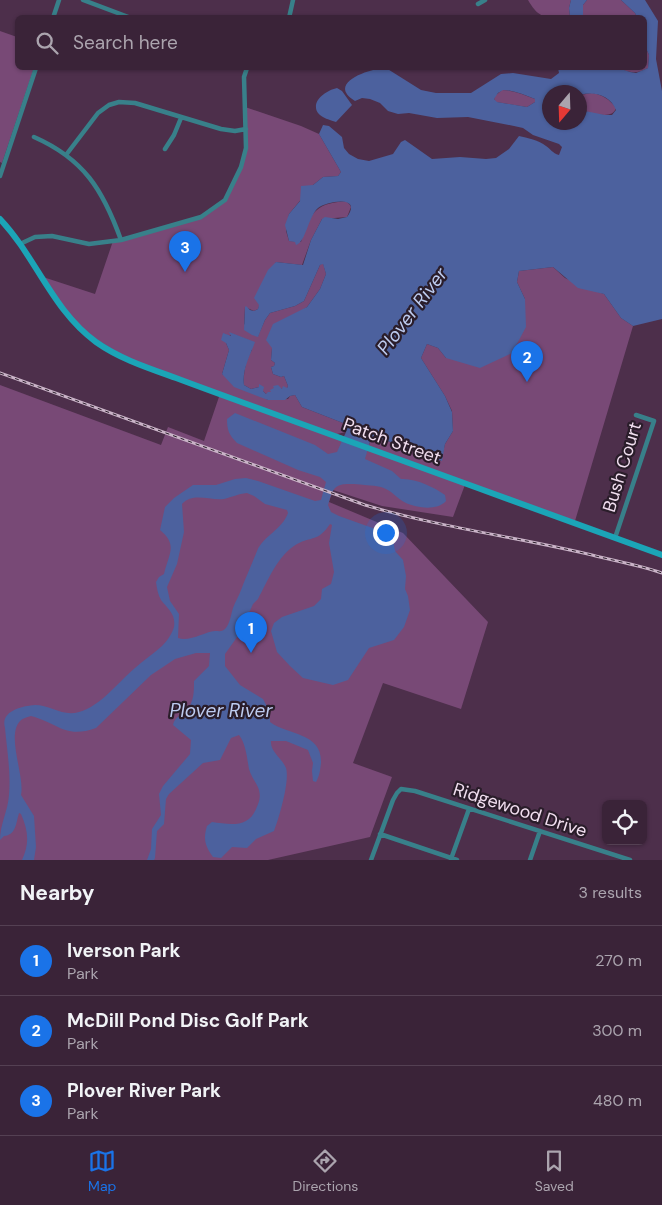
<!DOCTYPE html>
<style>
:root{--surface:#3a2338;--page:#452f43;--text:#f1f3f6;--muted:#aba4ae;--line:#544053;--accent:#1a73e8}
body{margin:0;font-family:"DM Sans",sans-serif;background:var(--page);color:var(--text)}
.controls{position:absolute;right:15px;bottom:15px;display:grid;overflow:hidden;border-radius:8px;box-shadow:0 1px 4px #0004}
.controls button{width:45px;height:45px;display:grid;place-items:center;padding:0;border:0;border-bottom:1px solid var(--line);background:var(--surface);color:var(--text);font:25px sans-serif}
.compass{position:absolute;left:542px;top:85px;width:45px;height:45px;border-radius:50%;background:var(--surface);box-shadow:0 1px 4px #0004;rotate:199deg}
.you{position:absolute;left:385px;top:532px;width:18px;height:18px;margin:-12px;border:4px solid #fff;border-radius:50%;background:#1a73e8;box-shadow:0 0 0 8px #1a73e833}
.badge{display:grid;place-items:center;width:32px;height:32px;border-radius:50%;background:var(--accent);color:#fff;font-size:16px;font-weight:700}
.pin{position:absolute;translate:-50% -41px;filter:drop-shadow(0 1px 2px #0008)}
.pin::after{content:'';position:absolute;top:26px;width:18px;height:15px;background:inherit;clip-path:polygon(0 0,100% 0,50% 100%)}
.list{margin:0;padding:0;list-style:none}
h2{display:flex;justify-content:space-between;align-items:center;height:65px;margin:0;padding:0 20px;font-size:21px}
h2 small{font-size:16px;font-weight:400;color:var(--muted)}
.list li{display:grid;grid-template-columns:32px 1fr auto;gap:15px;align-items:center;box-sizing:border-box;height:70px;padding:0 20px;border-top:1px solid var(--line)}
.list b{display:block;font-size:19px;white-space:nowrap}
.list p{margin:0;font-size:16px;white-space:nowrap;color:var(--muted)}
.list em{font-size:16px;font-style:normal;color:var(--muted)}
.icon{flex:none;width:28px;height:28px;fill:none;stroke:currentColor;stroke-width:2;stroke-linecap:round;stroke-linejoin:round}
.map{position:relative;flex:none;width:662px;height:860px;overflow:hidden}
.search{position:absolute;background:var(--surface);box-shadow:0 1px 4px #0004;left:15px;right:15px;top:15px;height:55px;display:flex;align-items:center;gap:12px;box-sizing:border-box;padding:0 18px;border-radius:8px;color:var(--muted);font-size:19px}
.sheet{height:275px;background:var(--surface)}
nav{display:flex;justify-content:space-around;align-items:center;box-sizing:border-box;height:70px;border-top:1px solid var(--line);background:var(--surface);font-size:14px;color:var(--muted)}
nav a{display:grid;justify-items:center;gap:2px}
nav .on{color:var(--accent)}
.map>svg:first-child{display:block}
.green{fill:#784976}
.water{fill:#4c619e;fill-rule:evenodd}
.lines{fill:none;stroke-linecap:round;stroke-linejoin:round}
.street{stroke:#38808a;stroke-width:4.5}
.secondary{stroke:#1ba5b7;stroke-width:6}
.rail-casing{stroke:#c9b3c7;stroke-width:3}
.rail{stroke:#2a1d2a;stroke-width:1;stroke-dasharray:4;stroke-linecap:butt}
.labels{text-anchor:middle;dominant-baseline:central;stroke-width:4.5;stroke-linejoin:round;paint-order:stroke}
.street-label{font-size:18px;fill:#f1deef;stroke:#2a1d2a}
.water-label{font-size:19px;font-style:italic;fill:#bdcbef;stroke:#2a1d2a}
</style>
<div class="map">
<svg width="662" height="860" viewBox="0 0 662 860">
<rect width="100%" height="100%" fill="#4d2f4b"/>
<path class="green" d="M528 0H571L569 8 570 17C547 17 540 21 528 0Z
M587 0H621L635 13 637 17H583V5Z
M0 31 17 37 18 68H34L2 163 0 162Z
M645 46 649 55 648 68C638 74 628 73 618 68H644Z
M502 90C514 90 524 95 535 99V102L527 107 496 102 494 99 495 96Z
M592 93C603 95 609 99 616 108 612 121 590 112 580 110V95Z
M245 107 301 126 319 134 341 172 338 176 323 177 313 185 289 214 286 231 289 241 301 242C309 219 312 205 338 202 345 201 348 201 351 207L347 217 322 219 311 240 302 265 276 262 258 309 254 311 245 307 244 324 258 336 265 320 270 313 295 306 304 301 320 265 323 263 326 274 320 289 307 307 300 312 272 348 271 360 275 363 274 366 271 367 273 374 281 377 284 376 288 386 287 388 282 389 276 386 272 392 266 394 259 387 251 389 244 385C243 374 246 358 252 350L248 340 230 333 231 335 229 336 226 343 229 350 222 374 268 400 288 399 290 396 295 395 302 407 343 423 346 432 337 434 369 445 371 438 374 436 441 461 445 444 453 431 452 411 445 396 421 358 427 344 438 348 446 358 525 299 517 282 519 271 553 267 565 278 592 290 604 294 621 318 633 326 575 521 466 482 453 517 382 506 333 490 329 502 403 533 488 622 461 709 383 683 353 763 392 777 370 837 268 860H0V385L161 445 168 427 204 441 220 394 131 361 82 330 40 276 95 294 113 241 201 217 225 200 236 177 246 148Z"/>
<path class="water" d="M571 0H587L583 5V17H570L569 8Z
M621 0H645L658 21 656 59 662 91V319L633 326 621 318 604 294 578 288 553 267 519 271 517 282 525 299 526 327 512 353 480 368 446 358 438 348 427 344 421 358 445 396 452 412 453 431 445 444 442 461 374 436 371 438 365 459 392 471 401 479C415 478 434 487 445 495L446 501C437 511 417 508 406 503 397 499 392 490 381 487 372 485 362 485 354 484 348 484 340 483 335 488 331 492 330 499 328 505L331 512 339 516 392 535 395 551 403 560 406 576 405 589 408 596 410 610 404 627 394 640 369 648 348 680 333 685 303 678 290 666 277 652 271 631 274 623 282 617 314 606 321 599 322 589 331 584 334 572 329 543 332 525 330 524C318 542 312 536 297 544 278 555 268 580 258 599L253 604 240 633 225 654V666L240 685 263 699 270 712V722C289 736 322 732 321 763 320 770 320 775 316 782L313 781 312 771 313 763 308 750 286 741H271C270 752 282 758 286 768 290 781 279 818 274 831L256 839 247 848 232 847 221 858 213 857C205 846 203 839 207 826L212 822C228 824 248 829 256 809 259 802 261 798 259 790 257 783 251 777 249 769 247 758 246 744 239 735L231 738 220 760 203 763 169 794 166 799 164 824 157 831 155 858 154 860H147L151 849 152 829 161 815 159 794 163 786 190 754 191 740 173 725C175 716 181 716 187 710 194 701 194 692 194 681L209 666 210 653H196L175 659 151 675 96 728C65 739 58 723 31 716 28 717 23 718 20 721 6 736 25 776 21 795L34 816 36 847 34 860H22C30 843 28 830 21 814L19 813C16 823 16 835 4 836L0 840C0 824 8 811 9 795 11 773 7 750 5 728 0 711 22 706 35 705 50 705 63 717 79 712 101 706 118 682 135 668 144 660 153 654 162 646 167 641 172 634 174 627 176 614 168 609 161 600 158 595 157 589 156 582L159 577 164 574C169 553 178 545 160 530L165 507 174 498 193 485H216L235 479 246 478 258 481 315 501 321 500 326 482 320 477 298 470 237 443C229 435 227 430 227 419L235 413 315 445 328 454 337 452 346 432 343 423 302 407 295 395 290 396 285 400H268L234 387 222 374 229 350 226 343 221 340 223 333 231 336 229 332 255 342C250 356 242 369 244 385L251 389 259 387V384L264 387 263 391 266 394 268 392H271L270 390 274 388 273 386 278 385 282 389 283 386 287 388 288 386 284 376 281 377 273 374 271 367 274 366 275 363 271 360 272 348 266 340 273 324 307 307 320 289 326 274 323 264 320 265 304 301 295 306 270 313 265 320 258 337 252 335 244 330 245 307 246 306 250 310 254 311 258 309 259 305 254 298 268 270 276 262 303 265 311 240 322 219 325 217 338 219 347 217C363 195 327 201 318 208 308 217 306 242 296 245L295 242 289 241 285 225 289 214 300 201 301 186 313 185 323 177 338 176 341 172 319 134 323 125 329 126 342 137 344 148 349 154 358 159 369 161 393 154 401 142 405 140 432 159 460 157 486 159 496 158 509 149 519 136C527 138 539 140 546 146 551 149 552 153 559 155L562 147 559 144 533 135 523 128 514 126 468 117 437 118 409 113 398 114 388 111 380 103 370 99 362 98 355 101C325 83 371 68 386 68L421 90 436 93H471L501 74 513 73 551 79 559 73 558 68H618L630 72 636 73 648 68 649 55 645 46 644 18 637 17 635 13ZM503 90C514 90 524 95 535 99V102L527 107 497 102 494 99 498 93ZM550 92H580V95C594 91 610 95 616 110L612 115H605L580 110V122H550ZM247 493 254 496 265 504 287 510 288 513C282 530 264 535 257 551 252 564 246 577 241 590 239 596 235 602 233 608 231 614 230 624 225 629 222 632 219 631 215 631 204 632 190 642 178 638L179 614 170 601 167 587 177 564 184 532 182 504C193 492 210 501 224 499 232 497 238 494 247 493Z
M337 88 342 91 352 105 336 122C330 120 322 118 318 113 310 101 327 90 337 88Z"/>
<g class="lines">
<path class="street" d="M83 0 131 18
M478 4 485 0
M53 18 59 0
M289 18 293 0
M34 137C84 159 103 190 121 240
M165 149 174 135 181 118
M66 155 98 113 109 105 119 102 135 103 221 129 235 131 246 129
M0 176 36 68
M20 244 35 237 52 236 89 244 121 240 201 217 225 200 241 167 246 148 244 77 247 68
M615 538 654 421 636 415
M380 834 457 860
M451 859 469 809
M371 860 393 800 397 793 401 789 415 791 630 860
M530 860 540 831"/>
<path class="secondary" d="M0 219C36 257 52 310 96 342 120 359 148 368 176 378 213 392 250 405 288 419 413 464 537 510 662 555"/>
<g class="rail-casing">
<path id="rail" d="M0 373 365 505C438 527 517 537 592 555 615 561 639 565 662 573"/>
</g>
<use href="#rail" class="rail"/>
</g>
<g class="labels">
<g class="street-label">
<text transform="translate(392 441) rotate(20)">Patch Street</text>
<text transform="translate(622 467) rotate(-73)">Bush Court</text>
<text transform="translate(520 810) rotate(18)">Ridgewood Drive</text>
</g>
<g class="water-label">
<text transform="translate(412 311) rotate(-53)">Plover River</text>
<text x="221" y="710">Plover River</text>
</g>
</g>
</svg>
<div class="controls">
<button><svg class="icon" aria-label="locate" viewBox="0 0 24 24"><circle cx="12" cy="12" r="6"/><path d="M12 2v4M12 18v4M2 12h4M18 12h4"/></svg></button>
</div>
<svg class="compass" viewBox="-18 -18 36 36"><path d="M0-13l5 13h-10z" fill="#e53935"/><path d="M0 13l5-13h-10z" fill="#aba4ae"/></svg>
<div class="you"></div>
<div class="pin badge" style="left:251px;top:653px">1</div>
<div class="pin badge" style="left:527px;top:382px">2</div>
<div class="pin badge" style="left:185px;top:272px">3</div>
<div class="search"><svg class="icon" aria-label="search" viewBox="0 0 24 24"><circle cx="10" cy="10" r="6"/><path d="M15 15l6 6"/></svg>Search here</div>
</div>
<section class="sheet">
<h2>Nearby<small>3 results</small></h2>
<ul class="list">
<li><span class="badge">1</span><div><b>Iverson Park</b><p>Park</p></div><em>270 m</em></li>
<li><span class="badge">2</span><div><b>McDill Pond Disc Golf Park</b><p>Park</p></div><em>300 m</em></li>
<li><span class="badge">3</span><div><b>Plover River Park</b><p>Park</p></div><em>480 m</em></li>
</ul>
</section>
<nav>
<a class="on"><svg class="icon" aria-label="map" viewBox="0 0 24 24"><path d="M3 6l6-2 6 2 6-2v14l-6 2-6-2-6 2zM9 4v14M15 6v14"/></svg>Map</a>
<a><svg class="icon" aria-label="directions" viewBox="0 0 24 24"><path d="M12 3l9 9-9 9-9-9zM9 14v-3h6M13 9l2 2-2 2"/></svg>Directions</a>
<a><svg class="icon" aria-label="saved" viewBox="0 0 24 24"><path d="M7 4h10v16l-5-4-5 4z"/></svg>Saved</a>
</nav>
